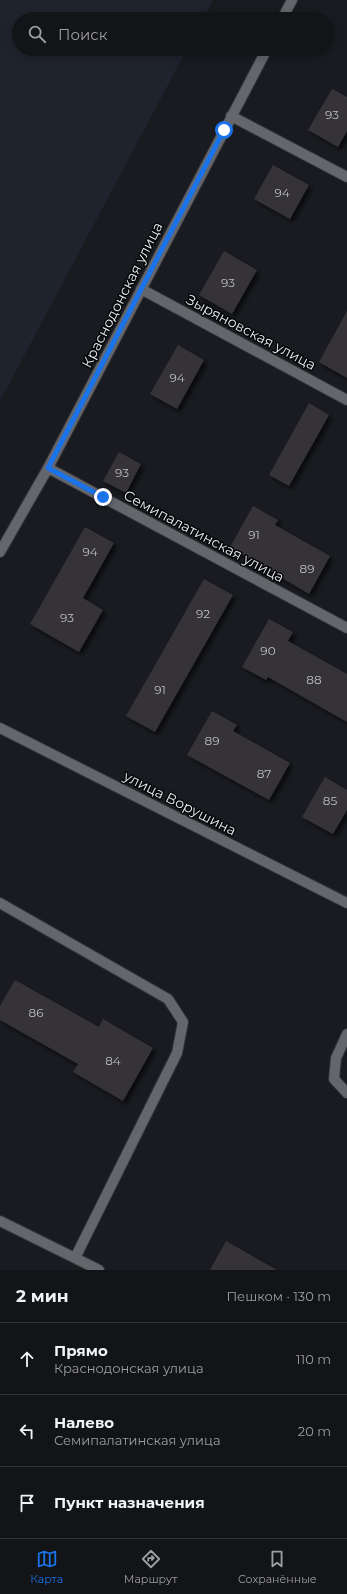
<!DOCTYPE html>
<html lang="ru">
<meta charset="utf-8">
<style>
:root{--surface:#131418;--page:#202125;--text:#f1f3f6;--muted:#9d9ea2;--line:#323337;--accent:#1a73e8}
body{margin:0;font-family:Montserrat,sans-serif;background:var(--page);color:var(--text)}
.stop{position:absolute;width:12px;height:12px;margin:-9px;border:3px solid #1a73e8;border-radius:50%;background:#fff}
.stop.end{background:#1a73e8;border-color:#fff;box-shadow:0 1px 4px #0008}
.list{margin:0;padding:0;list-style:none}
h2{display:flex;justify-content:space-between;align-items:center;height:52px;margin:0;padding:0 16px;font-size:17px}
h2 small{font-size:13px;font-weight:400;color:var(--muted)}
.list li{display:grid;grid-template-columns:26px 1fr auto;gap:12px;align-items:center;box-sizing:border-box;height:72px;padding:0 16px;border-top:1px solid var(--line)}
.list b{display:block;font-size:15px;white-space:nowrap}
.list p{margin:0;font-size:13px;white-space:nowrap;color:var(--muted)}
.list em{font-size:13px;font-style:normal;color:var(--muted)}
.icon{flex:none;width:22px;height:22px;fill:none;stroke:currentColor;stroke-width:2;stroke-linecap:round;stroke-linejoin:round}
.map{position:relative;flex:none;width:347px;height:1270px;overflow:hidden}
.search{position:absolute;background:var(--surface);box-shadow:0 2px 10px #0003;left:12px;right:12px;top:12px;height:44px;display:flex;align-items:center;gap:10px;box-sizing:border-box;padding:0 14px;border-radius:22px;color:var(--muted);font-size:15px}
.sheet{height:268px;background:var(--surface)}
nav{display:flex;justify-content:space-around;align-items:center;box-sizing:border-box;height:56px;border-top:1px solid var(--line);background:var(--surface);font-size:11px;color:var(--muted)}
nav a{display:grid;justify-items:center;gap:2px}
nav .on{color:var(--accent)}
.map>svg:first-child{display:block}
.built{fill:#1f232d}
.building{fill:#343339;filter:url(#shadow)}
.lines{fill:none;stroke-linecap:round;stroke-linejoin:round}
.lane-casing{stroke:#333437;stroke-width:12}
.street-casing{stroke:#333437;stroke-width:12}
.secondary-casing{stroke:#333437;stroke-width:12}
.lane{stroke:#64666c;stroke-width:10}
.street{stroke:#64666c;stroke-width:10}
.secondary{stroke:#64666c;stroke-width:10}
.route{stroke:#1a73e8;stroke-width:5}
.labels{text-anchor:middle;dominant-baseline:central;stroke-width:3;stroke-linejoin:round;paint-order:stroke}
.number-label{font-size:12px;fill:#bcbdc1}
.street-label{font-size:14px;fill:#e9ebee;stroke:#050608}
</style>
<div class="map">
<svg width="347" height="1270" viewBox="0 0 347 1270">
<defs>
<filter id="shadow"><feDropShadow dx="3.5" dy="3.5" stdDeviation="2" flood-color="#0009"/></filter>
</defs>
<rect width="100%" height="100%" fill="#191b20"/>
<path class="built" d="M0 0H213L203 19H19V49H187L0 401Z"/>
<path class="building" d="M332 89 347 97V131L338 147 308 130Z
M273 165 309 185 290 219 254 199Z
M224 251 257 270 232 314 199 295Z
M347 311V378L319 362Z
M178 345 204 360 177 409 150 394Z
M309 403 329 415 289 486 269 475Z
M119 452 141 464 126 493 103 481Z
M253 506 278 520 275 525 330 556 309 594 230 547Z
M85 527 114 543 83 598 103 610 79 652 30 624Z
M204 579 233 595 155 732 126 716Z
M269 619 293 632 288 641 347 674V722L268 677 266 680 242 667Z
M212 711 237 725 233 731 290 763 269 800 187 755Z
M325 777 347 790V810L333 834 302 817Z
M15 980 99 1027 103 1019 153 1048 123 1101 73 1072 78 1064 0 1020V1006Z
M226 1241 277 1270H210Z"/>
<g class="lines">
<g class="lane-casing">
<path id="lane" d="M0 903 168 999 183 1022 177 1053 75 1258
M347 1034 336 1058 334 1079 347 1093
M0 1221 99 1270"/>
</g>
<g class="street-casing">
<path id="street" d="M282 19 292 0
M231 116 347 177
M141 289 347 400
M48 468 347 628
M0 552 48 468 267 49"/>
</g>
<g class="secondary-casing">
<path id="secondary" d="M0 728 347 903"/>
</g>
<use href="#lane" class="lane"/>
<use href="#street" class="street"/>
<use href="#secondary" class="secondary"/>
</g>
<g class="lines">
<path class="route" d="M103 497 48 468 224 130"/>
</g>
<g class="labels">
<g class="number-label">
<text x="332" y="114">93</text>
<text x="282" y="192">94</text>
<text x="228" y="282">93</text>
<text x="177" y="377">94</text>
<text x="122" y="472">93</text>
<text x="254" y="534">91</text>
<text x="90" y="551">94</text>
<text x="307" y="568">89</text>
<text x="203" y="613">92</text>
<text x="67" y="617">93</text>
<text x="268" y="650">90</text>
<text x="314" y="679">88</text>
<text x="160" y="689">91</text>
<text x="212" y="740">89</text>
<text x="264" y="773">87</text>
<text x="330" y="800">85</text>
<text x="36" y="1012">86</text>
<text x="113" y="1060">84</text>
</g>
<g class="street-label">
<text transform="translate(122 295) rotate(-63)">Краснодонская улица</text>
<text transform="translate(251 332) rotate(28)">Зыряновская улица</text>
<text transform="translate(204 536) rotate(28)">Семипалатинская улица</text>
<text transform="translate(180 803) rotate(27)">улица Ворушина</text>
</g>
</g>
</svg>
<div class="stop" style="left:224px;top:130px"></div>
<div class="stop end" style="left:103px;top:497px"></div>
<div class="search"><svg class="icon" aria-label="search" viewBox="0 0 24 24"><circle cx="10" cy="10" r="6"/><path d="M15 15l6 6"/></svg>Поиск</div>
</div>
<section class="sheet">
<h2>2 мин<small>Пешком · 130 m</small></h2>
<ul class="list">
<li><svg class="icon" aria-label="ahead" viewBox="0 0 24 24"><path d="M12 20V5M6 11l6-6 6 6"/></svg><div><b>Прямо</b><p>Краснодонская улица</p></div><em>110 m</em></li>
<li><svg class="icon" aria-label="left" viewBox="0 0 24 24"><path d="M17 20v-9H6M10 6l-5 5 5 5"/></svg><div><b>Налево</b><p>Семипалатинская улица</p></div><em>20 m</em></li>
<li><svg class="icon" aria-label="arrive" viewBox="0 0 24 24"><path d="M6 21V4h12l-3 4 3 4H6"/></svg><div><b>Пункт назначения</b></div></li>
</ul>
</section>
<nav>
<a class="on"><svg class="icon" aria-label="map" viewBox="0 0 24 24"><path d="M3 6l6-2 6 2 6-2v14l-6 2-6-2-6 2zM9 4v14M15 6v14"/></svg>Карта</a>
<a><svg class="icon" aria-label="directions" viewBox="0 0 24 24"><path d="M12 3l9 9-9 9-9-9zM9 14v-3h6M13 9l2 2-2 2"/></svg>Маршрут</a>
<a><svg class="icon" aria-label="saved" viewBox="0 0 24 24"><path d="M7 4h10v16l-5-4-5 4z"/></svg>Сохранённые</a>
</nav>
